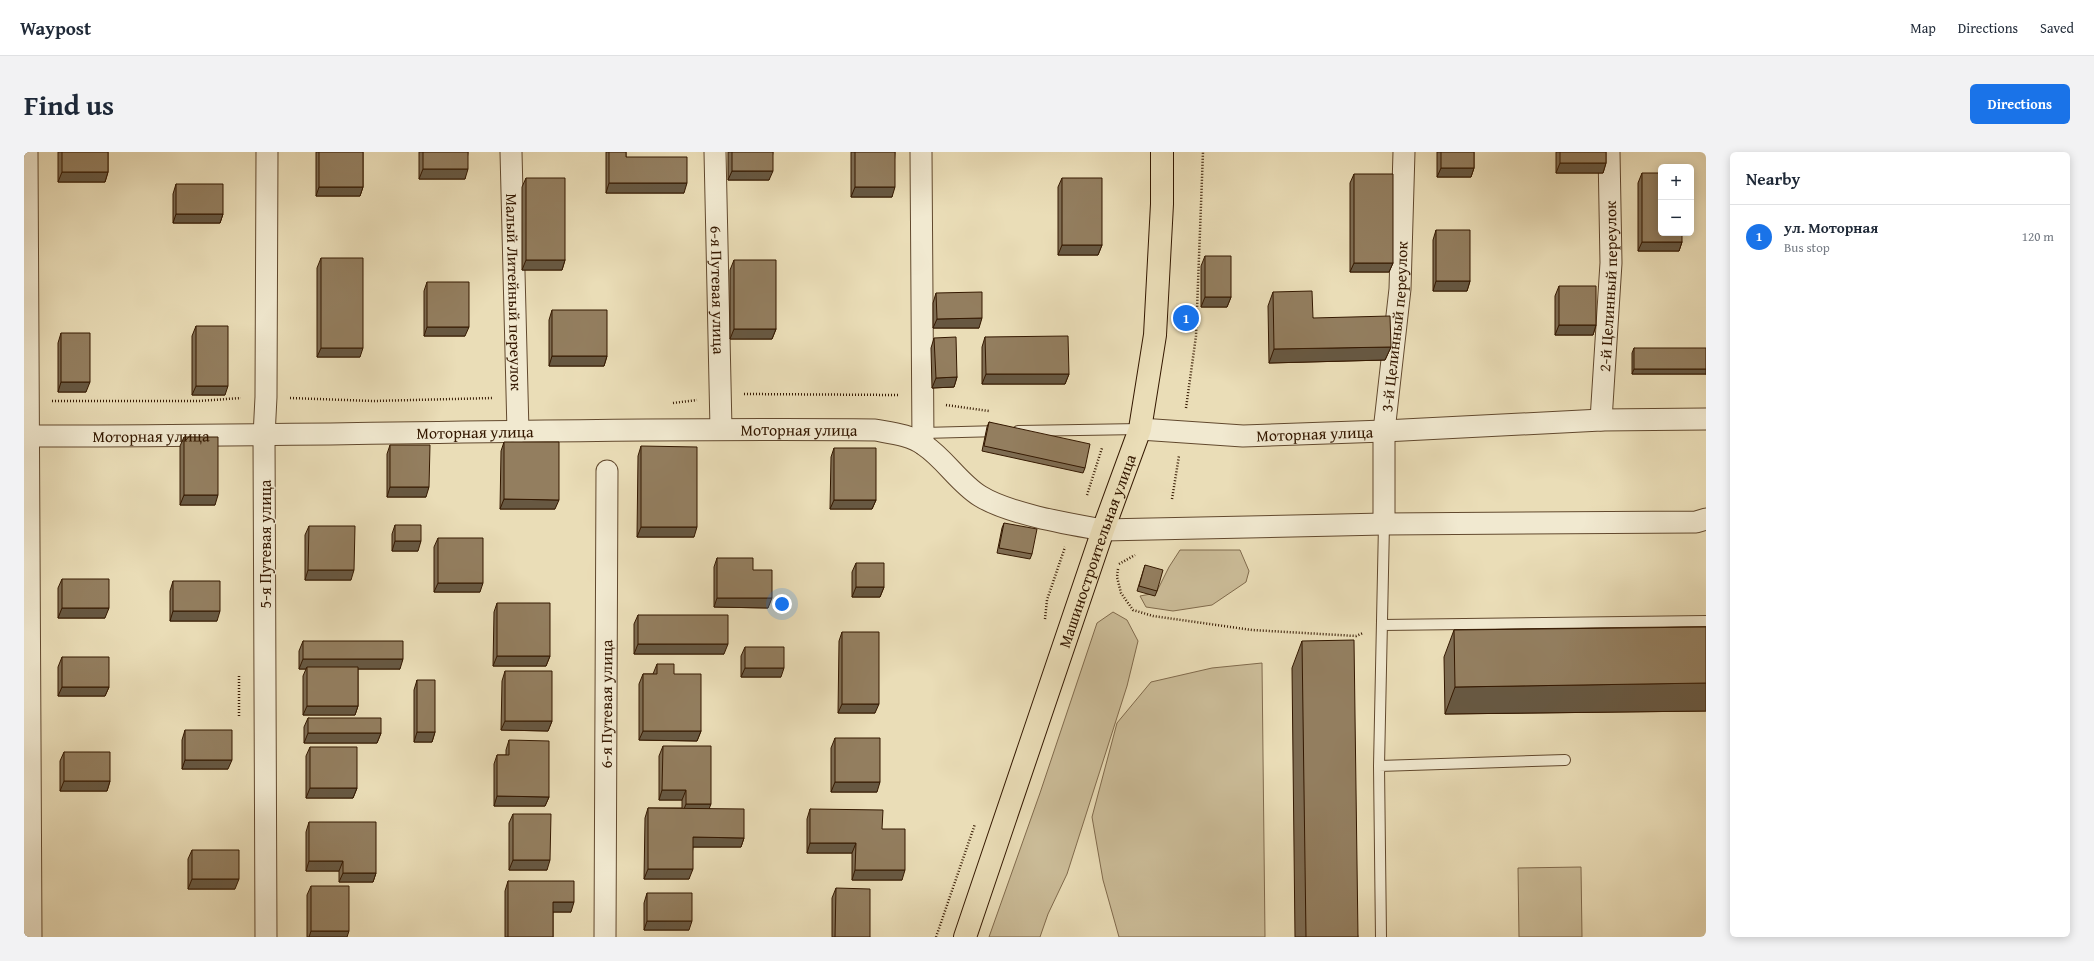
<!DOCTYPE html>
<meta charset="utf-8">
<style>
:root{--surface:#fff;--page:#f2f2f3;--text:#1f2937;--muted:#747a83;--line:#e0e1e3;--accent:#1a73e8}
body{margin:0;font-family:"Gentium Book Plus",serif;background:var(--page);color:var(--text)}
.controls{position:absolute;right:12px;top:12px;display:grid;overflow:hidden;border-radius:6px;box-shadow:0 2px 10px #0003}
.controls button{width:36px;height:36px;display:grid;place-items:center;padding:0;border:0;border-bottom:1px solid var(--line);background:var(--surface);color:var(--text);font:20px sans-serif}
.you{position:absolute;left:758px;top:452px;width:14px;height:14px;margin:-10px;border:3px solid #fff;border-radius:50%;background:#1a73e8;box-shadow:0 0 0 6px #1a73e833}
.badge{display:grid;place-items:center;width:26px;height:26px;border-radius:50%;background:var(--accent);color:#fff;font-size:13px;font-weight:700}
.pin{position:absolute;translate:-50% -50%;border:2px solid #fff;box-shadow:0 1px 4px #0006}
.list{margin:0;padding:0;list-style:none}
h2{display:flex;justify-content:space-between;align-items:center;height:52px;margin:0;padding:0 16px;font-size:17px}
h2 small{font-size:13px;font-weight:400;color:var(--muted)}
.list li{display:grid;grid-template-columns:26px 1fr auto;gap:12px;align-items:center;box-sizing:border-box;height:64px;padding:0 16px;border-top:1px solid var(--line)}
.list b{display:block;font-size:15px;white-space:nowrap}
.list p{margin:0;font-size:13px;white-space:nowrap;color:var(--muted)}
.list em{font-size:13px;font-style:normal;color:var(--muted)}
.map{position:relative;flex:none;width:1682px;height:785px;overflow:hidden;border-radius:6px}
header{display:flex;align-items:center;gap:24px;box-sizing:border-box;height:56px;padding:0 20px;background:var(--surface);border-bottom:1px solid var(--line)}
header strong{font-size:19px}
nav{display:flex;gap:22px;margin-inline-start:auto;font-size:14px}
.intro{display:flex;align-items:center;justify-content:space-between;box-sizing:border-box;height:96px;padding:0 24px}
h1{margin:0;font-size:28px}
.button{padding:10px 18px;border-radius:6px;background:var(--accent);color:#fff;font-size:14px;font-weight:700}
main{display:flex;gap:24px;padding:0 24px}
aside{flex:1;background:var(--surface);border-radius:6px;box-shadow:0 2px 10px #0003}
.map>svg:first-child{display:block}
.green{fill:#cbbc98;stroke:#806a4c}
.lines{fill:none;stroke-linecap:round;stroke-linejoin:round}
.lane-casing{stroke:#62492e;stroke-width:12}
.street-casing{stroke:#62492e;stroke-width:23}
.primary-casing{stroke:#341800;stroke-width:24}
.path{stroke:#341800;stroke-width:2.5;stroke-dasharray:1 2;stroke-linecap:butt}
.lane{stroke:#f1e9d0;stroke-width:10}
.street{stroke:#f1e9d0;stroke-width:21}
.primary{stroke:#eaddb7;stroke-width:22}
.wall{fill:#7e6c52;stroke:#341800}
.shaded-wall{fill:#675842;stroke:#341800}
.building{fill:#937e5f;stroke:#341800}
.labels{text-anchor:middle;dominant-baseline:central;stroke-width:3;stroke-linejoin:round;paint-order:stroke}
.street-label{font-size:16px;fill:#341800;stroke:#f1e9d0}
</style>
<header>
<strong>Waypost</strong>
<nav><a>Map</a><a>Directions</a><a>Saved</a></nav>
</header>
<div class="intro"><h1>Find us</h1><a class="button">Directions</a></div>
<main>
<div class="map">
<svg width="1682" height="785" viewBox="0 0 1682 785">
<rect width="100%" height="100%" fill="#eaddb7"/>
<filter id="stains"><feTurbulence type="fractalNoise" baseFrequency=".005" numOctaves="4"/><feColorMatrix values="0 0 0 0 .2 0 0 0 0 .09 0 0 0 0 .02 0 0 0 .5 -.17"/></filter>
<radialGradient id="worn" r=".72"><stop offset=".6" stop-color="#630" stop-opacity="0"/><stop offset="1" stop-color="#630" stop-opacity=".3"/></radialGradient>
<path class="green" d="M1156 398H1216L1225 419 1222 430 1188 453 1149 459 1122 455 1116 444 1132 441 1145 415Z
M1089 460 1103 468 1114 489 1103 534 1043 722 1024 762 1016 785H965L1016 641 1073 471Z
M1238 511 1241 785H1095L1079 728 1068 665 1093 571 1127 530 1188 516Z
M1557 715 1558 785H1495L1494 716Z"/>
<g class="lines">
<g class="lane-casing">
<path id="lane" d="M994 279 1116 277
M899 281 976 279
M1358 473 1682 469
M1355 614 1541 608
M1357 785 1355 614 1360 372"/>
</g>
<g class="street-casing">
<g id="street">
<path d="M3 0 7 785"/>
<path id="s1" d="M487 0 494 280"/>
<path id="s2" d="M691 0 697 277"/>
<path d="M897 0 899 292"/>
<path id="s3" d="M1577 268 1587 111 1585 0"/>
<path id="s4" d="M1116 277 1219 284 1360 279 1577 268 1682 267"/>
<path id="s5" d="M0 284C284 285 567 275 851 278 867 281 887 283 900 293 921 307 935 331 956 344 985 362 1045 372 1079 378L1360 372 1672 370 1682 367"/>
<path id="s6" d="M1360 372V279L1376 137 1380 0"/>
<path d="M242 785 240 284 242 245 243 0"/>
<path id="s7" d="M581 785 583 319"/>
</g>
</g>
<g class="primary-casing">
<g id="primary">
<path id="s8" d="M941 785 1079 378 1116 277 1131 183 1138 52V0"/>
</g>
</g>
<path class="path" d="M720 242 874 243
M266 246 349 249 469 246
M28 249H175L217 246
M649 251 673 248
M922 253 965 259
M1162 256 1172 184 1179 0
M1063 343 1078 296
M1148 347 1155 304
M1095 412 1111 403
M1094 417 1093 425 1097 441 1109 458 1129 464 1228 478 1332 484 1339 481
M1021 467 1023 448 1041 395
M215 524V565
M912 785 951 672"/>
<use href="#lane" class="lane"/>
<use href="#street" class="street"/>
<use href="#primary" class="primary"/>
</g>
<path class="wall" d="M34 0H84V20L81 30H34Z
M292 0H339V35L336 44H292Z
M395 0H444L441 27H395Z
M582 0H602V5L660 41H582Z
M704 0H749L745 28H704Z
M827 0H871L868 45H827Z
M1413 0H1450V16L1447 25H1413Z
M1532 0H1582V11L1579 21H1532Z
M1618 21 1658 90 1655 99H1614V31Z
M1330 22 1369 111 1365 120H1326V31Z
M502 26 541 108 538 118H498V35Z
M1038 26 1078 93 1074 103H1034V35Z
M152 32 199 62 196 71H149V42Z
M1412 78 1446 129 1443 139H1409V88Z
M1181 104 1207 145 1203 155H1177V114Z
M297 106 336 205H293V116Z
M710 108 752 177 748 187H706V118Z
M403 130 441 184H400V139Z
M1535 134 1572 173 1569 183H1531V144Z
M1249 140 1289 166 1367 195 1361 208 1245 211 1244 154Z
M912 141 955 176H909V151Z
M528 158 583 204 580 214H525V168Z
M172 174 201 243H168V184Z
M37 181 62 240H34V191Z
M961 185 1045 222 1041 232H958V195Z
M910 186 933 225 930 235 908 236 907 196Z
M1610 196 1682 222H1608V201Z
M965 270 1061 316 1059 321 958 299 963 275Z
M160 285 191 353H156V294Z
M480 290 531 357H476L477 299Z
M366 293 402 345H363V302Z
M617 294 670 385H613L614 304Z
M810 296 852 348 848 357H806L807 305Z
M980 371 1008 402 1006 407 973 401 978 376Z
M371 373 394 399H368V382Z
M285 374 327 428H281V383Z
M414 386 456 440H410V395Z
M693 406 729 418 744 456 690 455V415Z
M832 411 860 435 856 445H828V420Z
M1121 413 1133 439 1131 444 1113 439Z
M38 427 81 466H34V436Z
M149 429 193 469H146V439Z
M473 451 526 504 522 514H469L470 460Z
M614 463 700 502H610V472Z
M1682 475V559L1421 562 1420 505 1430 478Z
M818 480 851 561H814L815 489Z
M279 489 376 517H334V554L331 563H279V524L282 517H275V499Z
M1278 489 1334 785H1271L1268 516Z
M721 495 757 525H717V504Z
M38 505 85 535 81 544H34V515Z
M633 512 650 522 677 579 673 589 615 588V532L619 522H629Z
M481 519 528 569 524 579 477 578 478 529Z
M393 528 411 580 408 590H390V538Z
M284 566 357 581 353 591H280V575Z
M161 578 204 617H158V588Z
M811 586 853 640H807V596Z
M485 588 525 645 521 654H470V612L473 603H482V598Z
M639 594 685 656 720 686 717 695H669L665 727H620L621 666 624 656H658V648H635V604Z
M286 595 333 636 329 646H282V604Z
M40 600 86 629 83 639H36V609Z
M786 657 858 677 878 728H828V701H783V667Z
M489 662 523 718H485V671Z
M285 670 352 721 349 730H315V719H282V680Z
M168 698 211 737H164V707Z
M484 729 547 760H529V785H481V739Z
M287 734 323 785H283V743Z
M812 736 846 785H808V746Z
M623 741 665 778H620V751Z"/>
<path class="shaded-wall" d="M1536 11H1582L1579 21H1532Z
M1417 16H1450L1447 25H1413Z
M399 17H444L441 27H395Z
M708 19H749L745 28H704Z
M38 20H84L81 30H34Z
M585 31H663L660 41H582Z
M295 35H339L336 44H292Z
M831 35H871L868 45H827Z
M152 62H199L196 71H149Z
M1618 90H1658L1655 99H1614Z
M1038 93H1078L1074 103H1034Z
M502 108H541L538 118H498Z
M1330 111H1369L1365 120H1326Z
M1412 129H1446L1443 139H1409Z
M1181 145H1207L1203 155H1177Z
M958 166 955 176H909L913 167Z
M1535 173H1572L1569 183H1531Z
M403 175H445L441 184H400Z
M710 177H752L748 187H706Z
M1367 195 1361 208 1245 211 1250 197Z
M297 196H339L336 205H293Z
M528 204H583L580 214H525Z
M1610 217H1682V222H1608Z
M962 222H1045L1041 232H958Z
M933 225 930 235 908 236 912 226Z
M37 230H66L62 240H34Z
M172 234H204L201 243H168Z
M366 335H405L402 345H363Z
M160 343H194L191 353H156Z
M480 347 535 348 531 357H476Z
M810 348H852L848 357H806Z
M617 375H673L670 385H613Z
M371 389H397L394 399H368Z
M284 418H330L327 428H281Z
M414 431H459L456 440H410Z
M832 435H860L856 445H828Z
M693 446H748L744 456 690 455Z
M38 456H85L81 466H34Z
M149 459H196L193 469H146Z
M614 492H704L700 502H610Z
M473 504H526L522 514H469Z
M279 507H379L376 517H283V515L282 517H275Z
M721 516H760L757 525H717Z
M1682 531V559L1421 562 1431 535Z
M38 535H85L81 544H34Z
M818 552H855L851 561H814Z
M283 554H334L331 563H279Z
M481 569H528L524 579 477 578Z
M619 579H677L673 589 615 588Z
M393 580H411L408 590H390Z
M284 581H357L353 591H280Z
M161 608H208L204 617H158Z
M40 629H86L83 639H36Z
M811 630H856L853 640H807Z
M286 636H333L329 646H282Z
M638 638H662L658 648H635Z
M473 644 525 645 521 654H470Z
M662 652H687L683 662H658Z
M669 685 720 686 717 695H666Z
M786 691H832L828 701H783Z
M489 708H526L523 718H485Z
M285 709H319L315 719H282Z
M624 717H669L665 727H620Z
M831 718H881L878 728H828Z
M319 721H352L349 730H315Z
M168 727H215L211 737H164Z
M529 750H550L547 760H525Z
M623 769H668L665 778H620Z
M287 779H325L323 785H285Z"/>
<path class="building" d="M38 0H84V20H38Z
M295 0H339V35H295Z
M399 0H444V17H399Z
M585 0H602V5H663V31H585Z
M708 0H749V19H708Z
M831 0H871V35H831Z
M1417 0H1450V16H1417Z
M1536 0H1582V11H1536Z
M1618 21H1637V81H1658V90H1618Z
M1330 22H1369V111H1330Z
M502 26H541V108H502Z
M1038 26H1078V93H1038Z
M152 32H199V62H152Z
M1412 78H1446V129H1412Z
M1181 104H1207V145H1181Z
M297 106H339V196H297Z
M710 108H752V177H710Z
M403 130H445V175H403Z
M1535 134H1572V173H1535Z
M1288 139 1289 166 1366 164 1367 195 1250 197 1249 140Z
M958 140V166L913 167 912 141Z
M528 158H583V204H528Z
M172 174H204V234H172Z
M37 181H66V230H37Z
M1044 184 1045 222H962L961 185Z
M932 185 933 225 912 226 910 186Z
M1610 196H1682V217H1610Z
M965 270 1066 292 1061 316 960 294Z
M160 285H194V343H160Z
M480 290H535V348L480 347Z
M366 293H406L405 335H366Z
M617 294 673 295V375H617Z
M810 296H852V348H810Z
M980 371 1013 377 1008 402 975 396Z
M371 373H397V389H371Z
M285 374H331L330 418H284Z
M414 386H459V431H414Z
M693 406H729V418H748V446H693Z
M832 411H860V435H832Z
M1121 413 1139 418 1133 439 1115 434Z
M38 427H85V456H38Z
M149 429H196V459H149Z
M473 451H526V504H473Z
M614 463H704V492H614Z
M1682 475V531L1431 535 1430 478Z
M818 480H855V552H818Z
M1330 488 1334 785H1282L1278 489Z
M279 489H379V507H279Z
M721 495H760V516H721Z
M38 505H85V535H38Z
M633 512H650V522H677V579H619V522H633Z
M283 515H334V554H283Z
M481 519H528V569H481Z
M393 528H411V580H393Z
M284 566H357V581H284Z
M161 578H208V608H161Z
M811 586H856V630H811Z
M485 588 525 589V645L473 644V603H485Z
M639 594H687V652H662V638H638Z
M286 595H333V636H286Z
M40 600H86V629H40Z
M624 656 720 657V686L669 685V717H624Z
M786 657 859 658 858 677H881V718H831L832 691H786Z
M489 662H527L526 708H489Z
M285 670H352V721H319V709H285Z
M168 698H215V727H168Z
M484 729H550V750H529V785H484Z
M287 734H325V779H287Z
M812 736 846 737V785H811Z
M623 741H668V769H623Z"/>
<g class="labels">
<g class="street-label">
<text stroke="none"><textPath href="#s3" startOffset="134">2-й Целинный переулок</textPath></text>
<text stroke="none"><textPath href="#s2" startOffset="138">6-я Путевая улица</textPath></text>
<text stroke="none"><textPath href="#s1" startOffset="140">Малый Литейный переулок</textPath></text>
<text stroke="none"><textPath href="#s6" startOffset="198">3-й Целинный переулок</textPath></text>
<text stroke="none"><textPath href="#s5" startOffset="775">Моторная улица</textPath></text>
<text stroke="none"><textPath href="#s5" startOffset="451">Моторная улица</textPath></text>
<text stroke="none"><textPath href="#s4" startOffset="175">Моторная улица</textPath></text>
<text stroke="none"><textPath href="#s5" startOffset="127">Моторная улица</textPath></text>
<text transform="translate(241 392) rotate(-90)">5-я Путевая улица</text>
<text stroke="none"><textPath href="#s8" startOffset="408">Машиностроительная улица</textPath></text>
<text stroke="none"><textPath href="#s7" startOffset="233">6-я Путевая улица</textPath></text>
</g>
</g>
<rect width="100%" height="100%" filter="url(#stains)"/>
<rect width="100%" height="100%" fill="url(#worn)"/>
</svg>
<div class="controls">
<button>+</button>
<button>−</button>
</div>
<div class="you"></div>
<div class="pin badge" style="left:1162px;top:166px">1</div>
</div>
<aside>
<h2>Nearby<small></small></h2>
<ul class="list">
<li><span class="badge">1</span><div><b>ул. Моторная</b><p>Bus stop</p></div><em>120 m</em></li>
</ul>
</aside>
</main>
